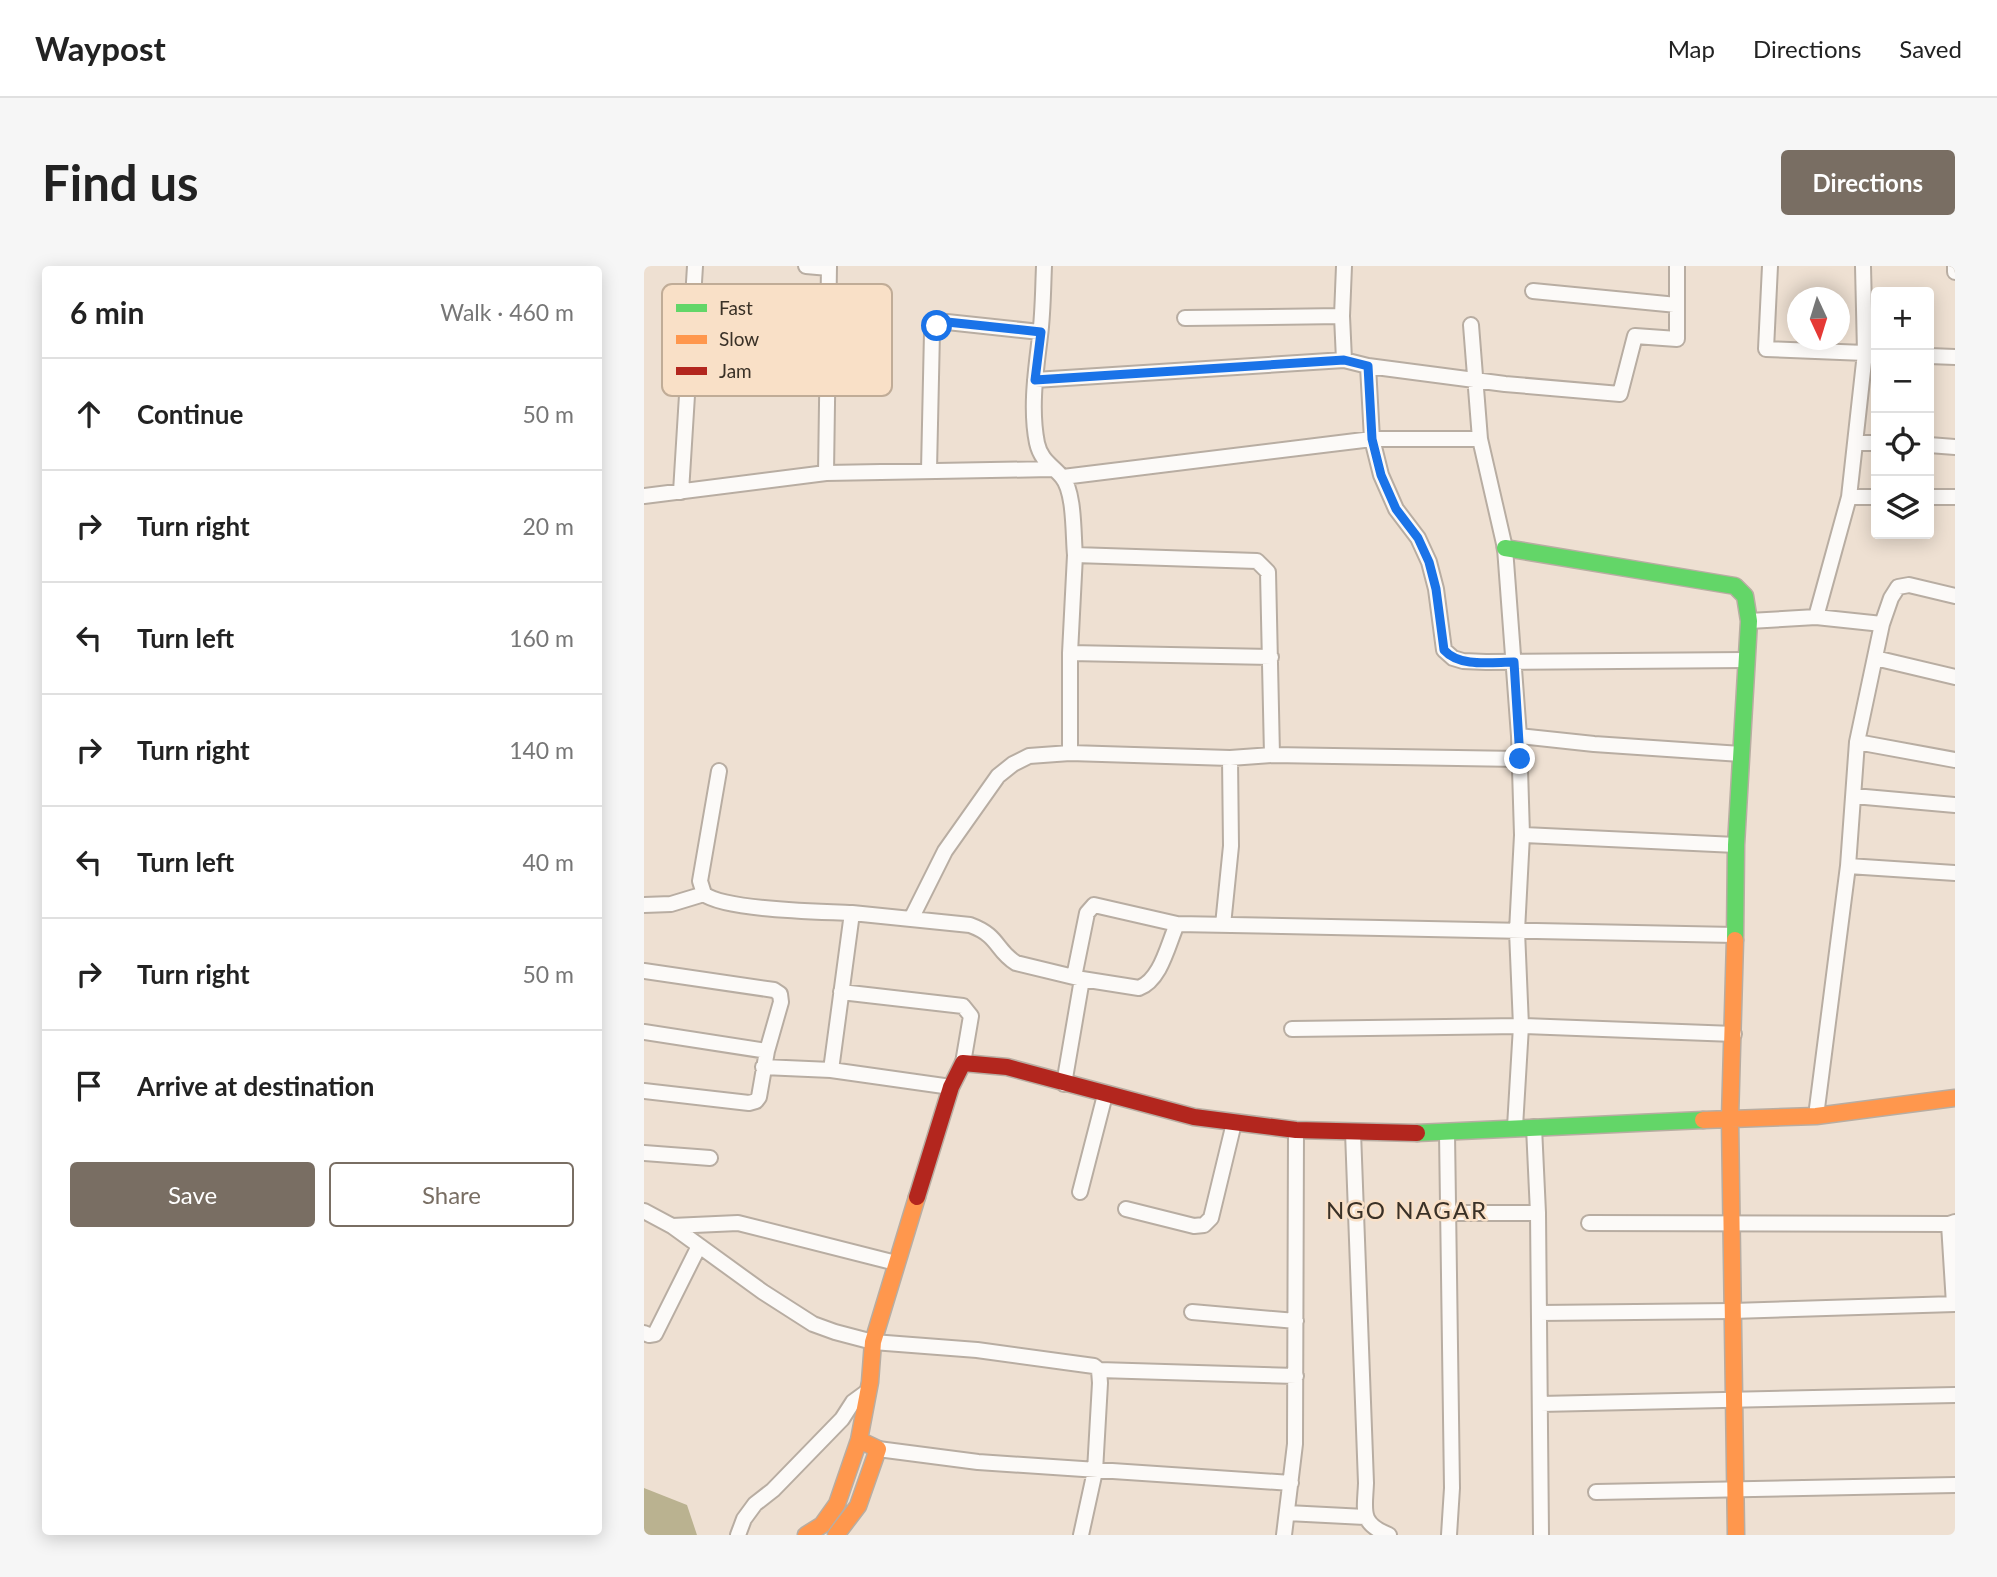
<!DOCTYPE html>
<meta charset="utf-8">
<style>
:root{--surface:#fff;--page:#f6f6f6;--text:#222;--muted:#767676;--line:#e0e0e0;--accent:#796e63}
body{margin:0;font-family:Lato,sans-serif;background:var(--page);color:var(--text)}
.controls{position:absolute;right:21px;top:21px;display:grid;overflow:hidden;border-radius:7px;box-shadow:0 4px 18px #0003}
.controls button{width:63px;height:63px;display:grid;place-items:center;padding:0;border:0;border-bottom:2px solid var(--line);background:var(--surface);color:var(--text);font:35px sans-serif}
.compass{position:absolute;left:1143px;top:21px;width:63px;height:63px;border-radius:50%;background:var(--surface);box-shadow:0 4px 18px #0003;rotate:176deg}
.stop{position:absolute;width:21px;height:21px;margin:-16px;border:5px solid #1a73e8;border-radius:50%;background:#fff}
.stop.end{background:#1a73e8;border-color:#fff;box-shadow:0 2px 7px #0008}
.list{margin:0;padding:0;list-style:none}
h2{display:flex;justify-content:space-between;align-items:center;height:91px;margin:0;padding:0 28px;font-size:30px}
h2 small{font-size:23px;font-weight:400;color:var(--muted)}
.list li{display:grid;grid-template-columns:46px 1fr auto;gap:21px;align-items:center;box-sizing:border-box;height:112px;padding:0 28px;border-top:2px solid var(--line)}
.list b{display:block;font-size:26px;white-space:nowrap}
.list em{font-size:23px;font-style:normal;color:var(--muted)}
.actions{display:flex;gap:14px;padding:21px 28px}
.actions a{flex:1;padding:16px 0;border:2px solid var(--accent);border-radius:7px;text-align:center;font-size:24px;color:var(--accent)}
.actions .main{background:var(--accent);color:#fff}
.icon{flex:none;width:38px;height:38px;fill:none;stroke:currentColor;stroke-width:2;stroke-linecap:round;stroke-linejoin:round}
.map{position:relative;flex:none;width:1311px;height:1269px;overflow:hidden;border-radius:7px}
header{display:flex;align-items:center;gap:42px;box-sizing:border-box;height:98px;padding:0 35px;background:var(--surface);border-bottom:2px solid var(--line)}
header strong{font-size:33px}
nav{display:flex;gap:38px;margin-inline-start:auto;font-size:24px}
.intro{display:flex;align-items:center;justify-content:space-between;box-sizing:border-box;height:168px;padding:0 42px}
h1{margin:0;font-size:49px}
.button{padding:18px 32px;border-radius:7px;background:var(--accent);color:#fff;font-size:24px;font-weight:700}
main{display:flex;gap:42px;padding:0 42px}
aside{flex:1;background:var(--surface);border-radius:7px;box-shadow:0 4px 18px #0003}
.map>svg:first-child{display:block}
.water{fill:#bab290}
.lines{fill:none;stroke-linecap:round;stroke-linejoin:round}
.street-casing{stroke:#b8ada2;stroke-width:18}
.fast-casing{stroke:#b8ada2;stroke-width:19}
.slow-casing{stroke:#b8ada2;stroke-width:19}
.jam-casing{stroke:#b8ada2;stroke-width:19}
.street{stroke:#fcfaf8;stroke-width:14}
.fast{stroke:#63d668;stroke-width:16}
.slow{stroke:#ff974d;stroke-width:16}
.jam{stroke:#b3261e;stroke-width:16}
.route{stroke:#1a73e8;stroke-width:9}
.labels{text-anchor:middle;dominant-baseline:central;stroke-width:5;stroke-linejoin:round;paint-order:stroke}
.quarter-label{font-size:24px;letter-spacing:2px;fill:#3a3127;stroke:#f9e0c7}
.key{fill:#f9e0c7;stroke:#c0ac97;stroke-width:2}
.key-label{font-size:19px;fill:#3a3127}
</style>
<header>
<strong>Waypost</strong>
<nav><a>Map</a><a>Directions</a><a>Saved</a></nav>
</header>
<div class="intro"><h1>Find us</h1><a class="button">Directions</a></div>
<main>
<aside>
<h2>6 min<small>Walk · 460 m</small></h2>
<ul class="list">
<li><svg class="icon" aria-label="ahead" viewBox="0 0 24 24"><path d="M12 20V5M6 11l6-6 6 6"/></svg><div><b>Continue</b></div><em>50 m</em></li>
<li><svg class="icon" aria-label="right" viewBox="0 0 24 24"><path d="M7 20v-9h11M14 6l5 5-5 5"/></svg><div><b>Turn right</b></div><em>20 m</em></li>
<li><svg class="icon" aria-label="left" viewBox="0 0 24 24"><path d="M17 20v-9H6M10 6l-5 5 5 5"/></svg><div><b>Turn left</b></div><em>160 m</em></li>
<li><svg class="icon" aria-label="right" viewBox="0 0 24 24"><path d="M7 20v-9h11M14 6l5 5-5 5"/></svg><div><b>Turn right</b></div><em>140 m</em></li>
<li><svg class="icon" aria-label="left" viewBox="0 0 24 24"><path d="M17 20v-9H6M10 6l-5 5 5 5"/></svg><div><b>Turn left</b></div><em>40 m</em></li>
<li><svg class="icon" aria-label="right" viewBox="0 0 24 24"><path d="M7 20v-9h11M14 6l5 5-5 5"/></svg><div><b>Turn right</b></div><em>50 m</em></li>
<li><svg class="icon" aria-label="arrive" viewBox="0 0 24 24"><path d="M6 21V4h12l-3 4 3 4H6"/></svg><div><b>Arrive at destination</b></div></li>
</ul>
<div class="actions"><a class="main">Save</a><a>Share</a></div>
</aside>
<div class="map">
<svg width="1311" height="1269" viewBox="0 0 1311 1269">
<rect width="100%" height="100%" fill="#eee0d2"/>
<path class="water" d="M0 1222 43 1239 53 1269H0Z"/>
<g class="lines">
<g class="street-casing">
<path id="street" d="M162 0 185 2
M400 0C399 23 399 47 396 70 392 104 386 142 393 177 397 195 408 199 418 211 431 226 429 270 431 289L613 295 624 306 628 489
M1033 0V73L991 70 976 128 861 118 724 100 728 173 737 209 752 243 774 272 785 296 792 323 800 384 809 392 819 395 842 396 1102 394
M1126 0 1122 83 1221 87 1219 0
M1311 0V6
M889 25 1033 39
M541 52 698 50
M827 59 836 173 861 282 875 470 878 569 873 665 877 760 871 861
M46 90H122L183 95
M1285 90 1311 91
M700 94 698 50 700 0
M391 114 700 94 724 100
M1212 177H1232
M1285 179 1311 181
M285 204 288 66 293 60 303 56 396 66
M182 207 185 0
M419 211 728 173H836
M37 226 51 0
M0 230 182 207 408 203
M1205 231H1232
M1285 231H1311
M1172 351 1205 231 1221 87 1232 88
M1105 355 1172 351 1238 358
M426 387 627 391
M1231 392 1311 411
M875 470 950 478 1097 488
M1213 476 1311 494
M426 487V387L431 289
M75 505 56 615 60 628C80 644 179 646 208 647L187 804 119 801
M1210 530 1311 539
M878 569 1092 579
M1204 600 1311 607
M0 639 27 638 60 628
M208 647 326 659C356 670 351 684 372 697L438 713
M267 653 301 585 354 510 369 498 385 490 426 487 586 492 628 489 875 493
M579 659 587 580 586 492
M0 705 130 724 136 728 137 736 123 785 115 831 112 835 105 837 0 825
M430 711 443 647 450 639 533 658 1091 669
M197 726 319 740 327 750 319 797
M648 763 877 760 1090 768
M0 766 123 785
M187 804 307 821
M420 818 438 713 495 722C517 714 524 678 533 658
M1172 850 1204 600 1213 476 1238 358 1247 332 1254 321 1265 319 1311 330
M890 861 894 947 897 1269
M709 866 722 1217C721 1245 715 1257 745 1269
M803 867 808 1222 805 1269
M0 887 66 892
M436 926 461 829
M482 943 550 960 560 959 567 952 590 857
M0 945 28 960 119 1026 169 1058 191 1066 229 1076 333 1084 450 1100 455 1104 456 1117 451 1205 437 1269
M803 947H894
M945 957 1305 958
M28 960 94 957 252 997
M1310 1038 1305 958 1311 956
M548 1046 652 1055
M895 1047 1088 1045 1311 1038
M0 1067 5 1069 11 1068 55 980
M455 1104 652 1110
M896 1138 1311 1129
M234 1183 334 1196 647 1217
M952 1226 1311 1219
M643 1247 721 1251
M94 1269 100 1253 111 1238 129 1224 198 1153 209 1136 224 1125
M640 1269 651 1178 652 864"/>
</g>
<g class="fast-casing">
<path id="fast" d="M861 282 1091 320 1101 330 1105 355 1092 579 1091 674
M773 867 1059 854"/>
</g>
<g class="slow-casing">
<path id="slow" d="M1091 674 1086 853 1092 1269
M1059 854 1172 850 1311 832
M162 1269 178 1259 193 1238 215 1174 226 1116 229 1076 273 931
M192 1269 214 1240 234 1183 215 1174"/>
</g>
<g class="jam-casing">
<path id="jam" d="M273 931 307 821 319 797 363 801 550 851 652 864 773 867"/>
</g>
<use href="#street" class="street"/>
<use href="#fast" class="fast"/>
<use href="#slow" class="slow"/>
<use href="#jam" class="jam"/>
</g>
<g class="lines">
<path class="route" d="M293 60 303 56 397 66 391 114 700 94 724 100 728 173 737 209 752 243 774 272 785 296 792 323 800 384C816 402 849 396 870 396L876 493"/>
</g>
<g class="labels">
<g class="quarter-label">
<text x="763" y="943">NGO NAGAR</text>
</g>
</g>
<rect x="18" y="18" width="230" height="112" rx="10" class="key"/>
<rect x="32" y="38" width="31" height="8" fill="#63d668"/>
<rect x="32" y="69" width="31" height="9" fill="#ff974d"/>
<rect x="32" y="101" width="31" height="8" fill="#b3261e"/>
<g class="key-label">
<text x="75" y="49">Fast</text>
<text x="75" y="80">Slow</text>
<text x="75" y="112">Jam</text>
</g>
</svg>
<div class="controls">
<button>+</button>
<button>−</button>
<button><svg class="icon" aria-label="locate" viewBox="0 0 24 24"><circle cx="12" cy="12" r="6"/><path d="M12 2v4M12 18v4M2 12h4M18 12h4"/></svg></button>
<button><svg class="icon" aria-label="layers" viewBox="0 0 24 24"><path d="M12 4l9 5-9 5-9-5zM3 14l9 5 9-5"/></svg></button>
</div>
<svg class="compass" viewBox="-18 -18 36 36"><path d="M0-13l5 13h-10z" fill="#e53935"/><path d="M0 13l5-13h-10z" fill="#767676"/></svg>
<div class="stop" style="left:293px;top:60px"></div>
<div class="stop end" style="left:876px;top:493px"></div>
</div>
</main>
